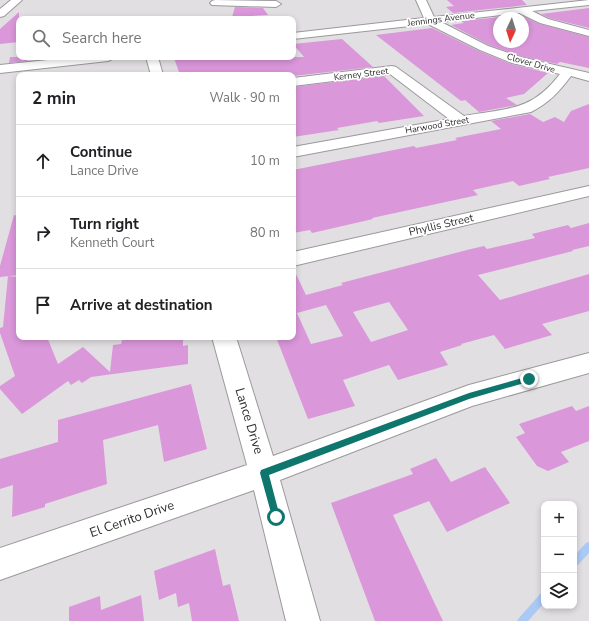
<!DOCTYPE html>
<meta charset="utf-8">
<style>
:root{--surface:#fff;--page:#f2f2f2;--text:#202124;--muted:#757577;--line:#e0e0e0}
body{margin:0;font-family:"Nunito Sans",sans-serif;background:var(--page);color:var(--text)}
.controls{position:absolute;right:12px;bottom:12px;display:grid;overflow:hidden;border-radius:8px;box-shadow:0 2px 6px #0003}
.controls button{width:36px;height:36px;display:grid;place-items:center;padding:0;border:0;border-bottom:1px solid var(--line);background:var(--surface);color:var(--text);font:20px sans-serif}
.compass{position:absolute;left:493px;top:12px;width:36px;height:36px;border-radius:50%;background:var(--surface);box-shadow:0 2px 6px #0003;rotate:184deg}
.stop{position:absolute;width:12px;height:12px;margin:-9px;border:3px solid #0f766e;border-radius:50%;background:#fff}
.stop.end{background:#0f766e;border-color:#fff;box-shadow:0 1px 4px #0008}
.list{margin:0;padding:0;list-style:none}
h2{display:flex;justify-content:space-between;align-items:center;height:52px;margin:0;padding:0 16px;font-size:17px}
h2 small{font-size:13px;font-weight:400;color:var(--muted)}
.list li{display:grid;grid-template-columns:26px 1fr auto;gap:12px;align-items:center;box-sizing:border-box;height:72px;padding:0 16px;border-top:1px solid var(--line)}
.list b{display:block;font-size:15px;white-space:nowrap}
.list p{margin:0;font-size:13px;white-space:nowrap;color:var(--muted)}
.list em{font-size:13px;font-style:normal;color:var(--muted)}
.icon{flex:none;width:22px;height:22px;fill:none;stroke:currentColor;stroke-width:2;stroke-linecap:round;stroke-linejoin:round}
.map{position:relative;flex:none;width:589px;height:621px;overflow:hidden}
.search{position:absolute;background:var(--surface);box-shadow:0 2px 6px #0003;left:16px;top:16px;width:280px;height:44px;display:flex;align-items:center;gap:10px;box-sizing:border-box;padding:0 14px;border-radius:8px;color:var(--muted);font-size:15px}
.panel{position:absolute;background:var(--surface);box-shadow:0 2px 6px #0003;left:16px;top:72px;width:280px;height:268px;border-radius:8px}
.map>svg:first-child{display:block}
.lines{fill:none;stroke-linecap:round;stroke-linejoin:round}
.stream{fill:#aac9f5;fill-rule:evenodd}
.building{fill:#da97da;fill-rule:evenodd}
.minor-casing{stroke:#9b999b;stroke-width:2}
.minor{fill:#fff;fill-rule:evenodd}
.route{fill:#0f766e}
.labels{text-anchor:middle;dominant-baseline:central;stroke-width:3.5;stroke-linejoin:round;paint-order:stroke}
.far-street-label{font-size:9px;fill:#2f2e2f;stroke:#fff}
.street-label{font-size:11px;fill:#2f2e2f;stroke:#fff}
.near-street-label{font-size:13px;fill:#2f2e2f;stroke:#fff}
</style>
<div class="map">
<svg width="589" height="621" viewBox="0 0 589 621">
<rect width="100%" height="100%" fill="#e2dfe2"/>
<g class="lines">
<path class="stream" d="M589 542V553L577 566 574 567V556L586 543Z
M544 591V603L528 621H517L519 618 541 593Z"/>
</g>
<path class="building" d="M447 0H522L527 5 453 13 446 7 454 6Z
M235 7 263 8 268 15 232 17Z
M589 8V28L549 18 541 14Z
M19 12V42L0 44V29Z
M519 15 540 24 589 37V68L560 62 557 64 520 56 489 45 451 25 464 23 461 21ZM499 18H523V42H499Z
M432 28 479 51 511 64 548 73 524 94 506 98 517 105 479 112 465 100 461 101 376 35Z
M342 39 373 67 293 76V75H180L174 58 304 57 293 44Z
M10 57H28L27 61 9 63Z
M384 76 424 116 379 123 377 121 337 128 339 130 293 137V87Z
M589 104V168L548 177 550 179 519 186 513 181 473 190 478 195 372 218 373 219 312 233 310 230 293 233V170L414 146 416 148 457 140 455 138 501 129 491 121 530 114 543 122 555 117 564 122 571 111Z
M14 215 19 216V275L0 277V266Z
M589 223V246L572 250 573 251 478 275 500 300 589 274V311L542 324 552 335 505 349 494 335 461 344 462 345 440 352 448 365 398 380 389 365 343 380 355 406 308 419 276 337H293V268L306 295 343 285 341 283 467 250 484 246 487 249 535 238 532 234 568 225 571 228ZM389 302 408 330 371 342 353 312ZM326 305 343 336 311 344 297 313Z
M8 276 19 277V337H47L58 364 83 347 110 372 113 345 121 344 122 340 147 337H183V346L188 345V364L91 377 82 383 79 380 71 385 68 381 22 414 0 389V386L15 376 0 333V328L3 327Z
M191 384 207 449 164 462 158 425 103 440 107 484 45 504V507L12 517 13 485 0 489V459L58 442V420Z
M572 406 576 411 589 406V441L561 452 569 462 548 471 537 466 516 437 525 433 519 424Z
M436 458 451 482 485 467 510 503 447 532 429 501 393 515 443 621H375L331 503 413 474 410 469Z
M215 549 223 586 230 584 239 621H192L189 603 178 607 176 593 159 600 154 571Z
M141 595 144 621H69V607L100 596 101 610Z"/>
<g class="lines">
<g class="minor-casing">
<path id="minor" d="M11 0H22L4 16 0 17V9Z
M215 0 276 1 281 4 276 7 212 5 210 3 212 1Z
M416 0H426L434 17 589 0V5L532 11 548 19 589 30V36L540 23 519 13 441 22 488 46 520 57 589 73V81L571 76C559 92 549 103 531 112L293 157V147L449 119 390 74 293 86V78L392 66 396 67 464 116C507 108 531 112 560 74L512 63 480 50 428 24 293 39V33L424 18Z
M76 57H114L112 59 108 61 0 73V65Z
M146 57H158L163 75H151Z
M589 186V196L293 266V252Z
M212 337H236L273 456 469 385 589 353V373L472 406 280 480 320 621H286L254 490 0 580V548L247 465Z"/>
</g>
<use href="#minor" class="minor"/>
</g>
<path class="route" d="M529 376 532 379 531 381 469 399 269 475 280 517 279 520 276 522 273 520 260 473 261 470 469 393Z"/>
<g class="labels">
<g class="far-street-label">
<text transform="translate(441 19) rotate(-7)">Jennings Avenue</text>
<text transform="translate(531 63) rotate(16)">Clover Drive</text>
<text transform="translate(361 74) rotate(-7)">Kerney Street</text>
<text transform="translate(437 125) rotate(-10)">Harwood Street</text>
</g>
<g class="street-label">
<text transform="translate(441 225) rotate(-13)">Phyllis Street</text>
</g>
<g class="near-street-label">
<text transform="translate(249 421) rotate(73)">Lance Drive</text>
<text transform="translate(132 519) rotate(-19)">El Cerrito Drive</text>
</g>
</g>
</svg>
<div class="controls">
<button>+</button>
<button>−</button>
<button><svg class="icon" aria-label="layers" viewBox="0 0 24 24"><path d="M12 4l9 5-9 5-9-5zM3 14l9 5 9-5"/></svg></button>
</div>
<svg class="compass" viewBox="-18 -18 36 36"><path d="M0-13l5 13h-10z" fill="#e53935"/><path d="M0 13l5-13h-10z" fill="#757577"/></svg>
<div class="stop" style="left:276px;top:517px"></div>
<div class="stop end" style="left:529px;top:379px"></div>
<div class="search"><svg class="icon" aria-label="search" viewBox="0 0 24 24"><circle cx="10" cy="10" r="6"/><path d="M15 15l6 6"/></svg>Search here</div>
<section class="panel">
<h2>2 min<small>Walk · 90 m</small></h2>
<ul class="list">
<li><svg class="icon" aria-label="ahead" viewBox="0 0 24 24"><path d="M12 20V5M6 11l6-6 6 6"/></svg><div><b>Continue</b><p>Lance Drive</p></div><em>10 m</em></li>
<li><svg class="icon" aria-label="right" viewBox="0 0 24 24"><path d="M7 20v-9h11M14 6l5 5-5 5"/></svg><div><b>Turn right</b><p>Kenneth Court</p></div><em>80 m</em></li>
<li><svg class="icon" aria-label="arrive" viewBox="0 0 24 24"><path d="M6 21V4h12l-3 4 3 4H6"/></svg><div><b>Arrive at destination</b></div></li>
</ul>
</section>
</div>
